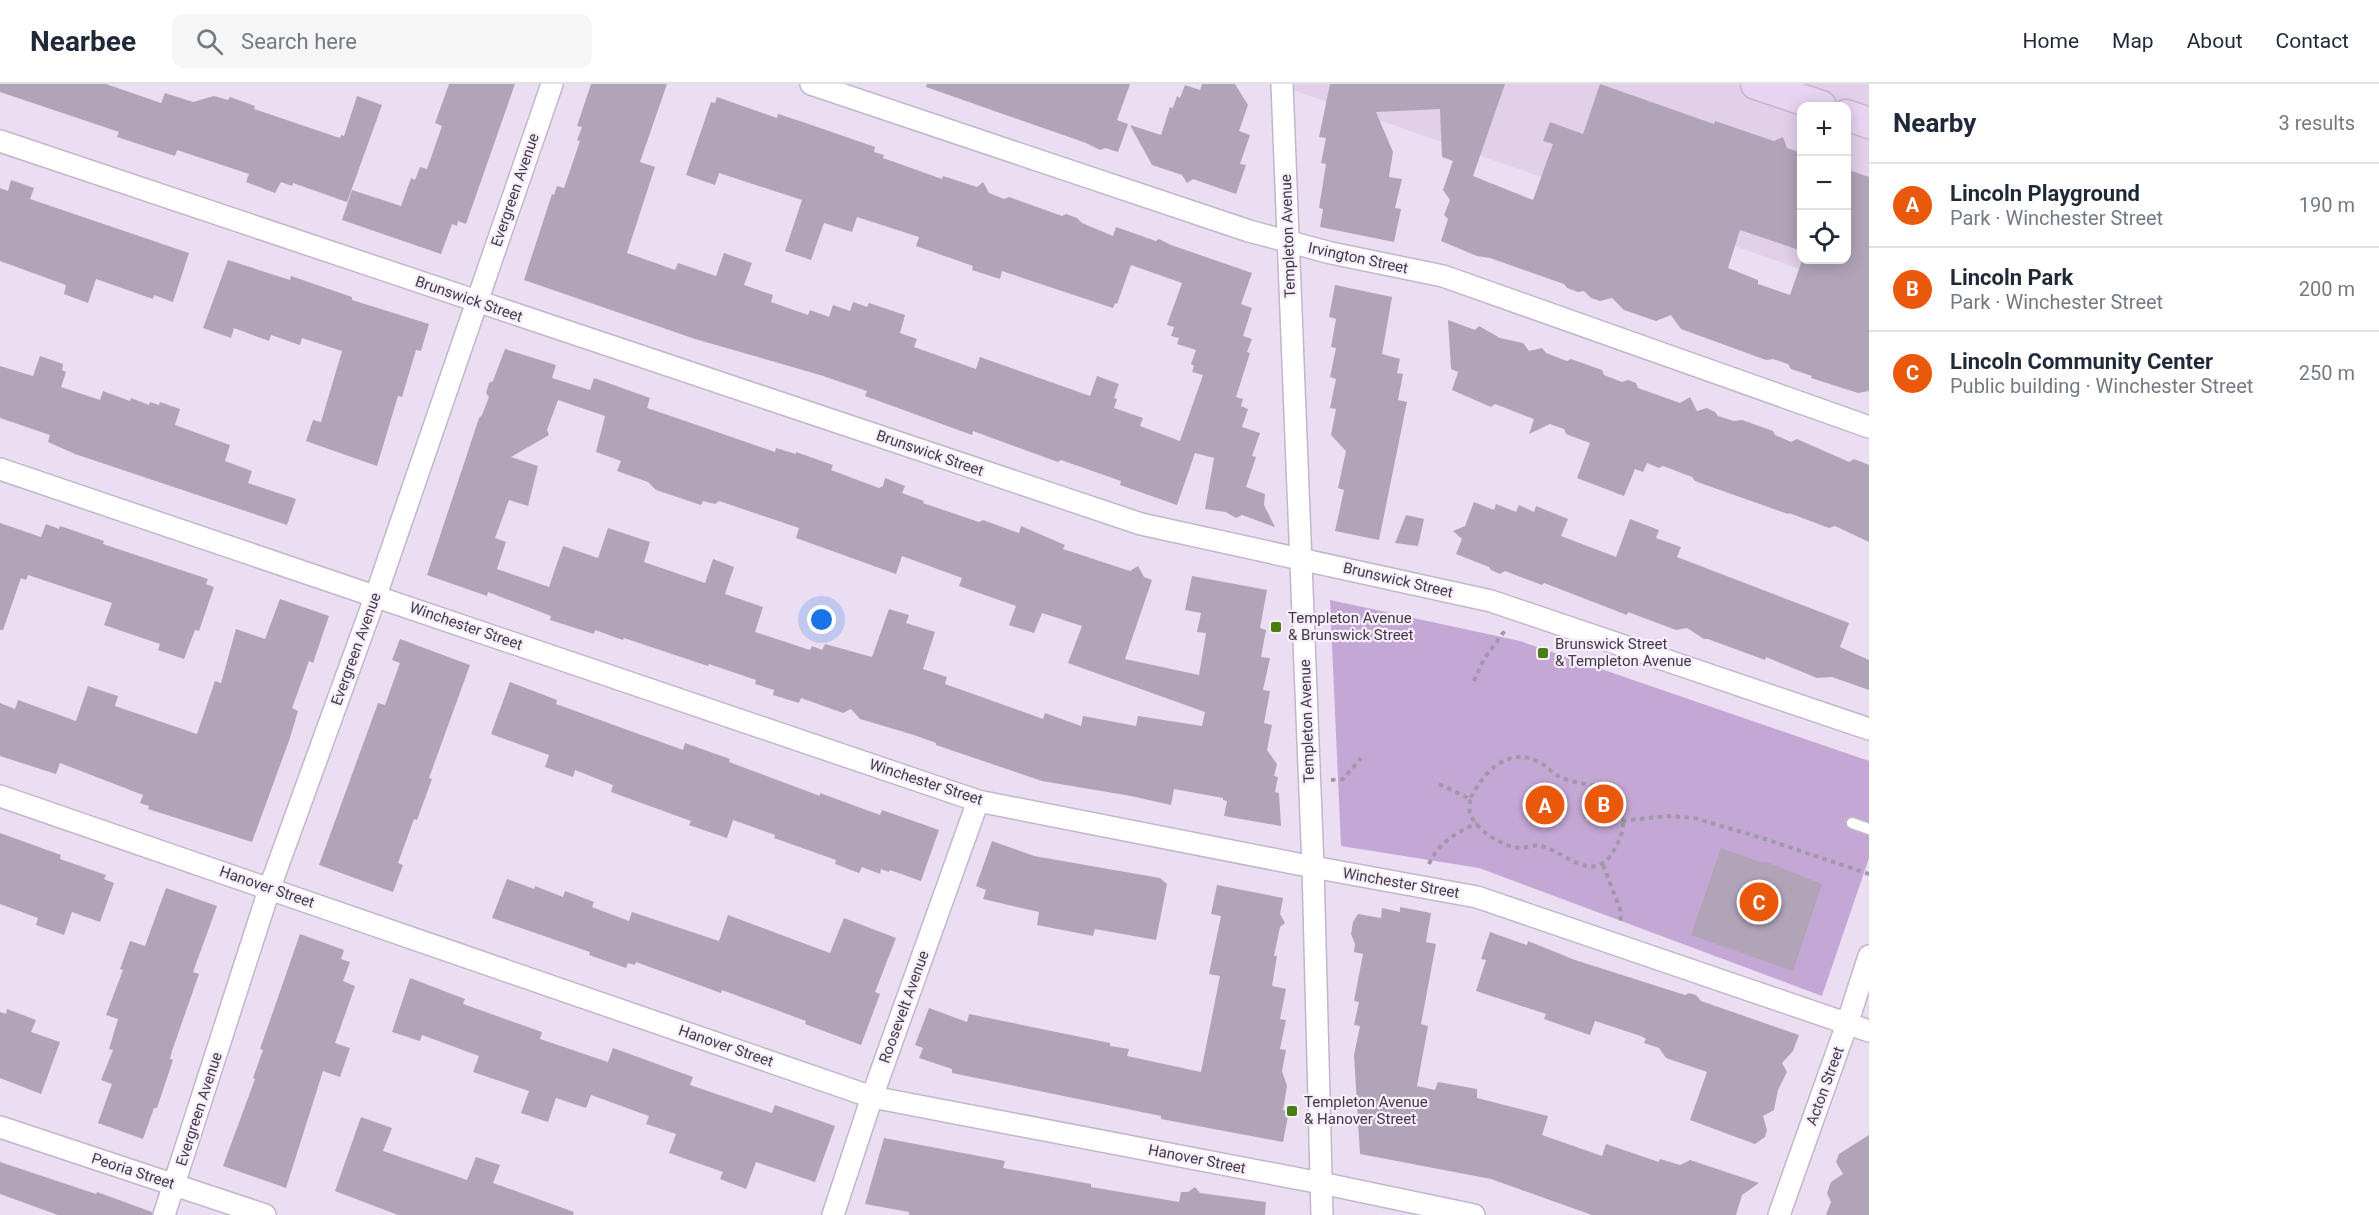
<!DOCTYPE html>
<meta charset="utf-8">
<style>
:root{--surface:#fff;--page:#f6f6f7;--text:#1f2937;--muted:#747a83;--line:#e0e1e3;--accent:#ea580c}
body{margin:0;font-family:Roboto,sans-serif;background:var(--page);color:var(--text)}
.controls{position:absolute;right:18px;top:18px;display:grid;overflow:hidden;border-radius:12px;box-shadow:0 3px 15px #0003}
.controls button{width:54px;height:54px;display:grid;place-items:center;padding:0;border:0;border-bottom:2px solid var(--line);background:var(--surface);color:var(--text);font:30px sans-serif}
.you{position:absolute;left:822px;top:536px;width:21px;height:21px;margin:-15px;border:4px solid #fff;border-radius:50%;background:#1a73e8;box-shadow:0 0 0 9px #1a73e833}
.badge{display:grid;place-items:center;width:39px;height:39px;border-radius:50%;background:var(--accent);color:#fff;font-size:20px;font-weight:700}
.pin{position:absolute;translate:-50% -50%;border:3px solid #fff;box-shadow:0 2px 6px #0006}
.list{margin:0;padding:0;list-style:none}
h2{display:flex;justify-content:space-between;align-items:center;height:78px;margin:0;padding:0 24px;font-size:26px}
h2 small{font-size:20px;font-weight:400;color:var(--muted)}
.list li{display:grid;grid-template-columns:39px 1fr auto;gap:18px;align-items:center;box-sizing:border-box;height:84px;padding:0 24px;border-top:2px solid var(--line)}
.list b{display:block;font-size:22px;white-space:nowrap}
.list p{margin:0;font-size:20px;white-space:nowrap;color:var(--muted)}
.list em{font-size:20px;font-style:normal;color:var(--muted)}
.icon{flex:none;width:33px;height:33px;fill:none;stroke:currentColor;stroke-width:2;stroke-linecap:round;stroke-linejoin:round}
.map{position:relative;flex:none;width:1869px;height:1131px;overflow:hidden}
header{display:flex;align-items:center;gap:36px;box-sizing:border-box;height:84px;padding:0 30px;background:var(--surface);border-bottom:2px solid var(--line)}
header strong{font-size:28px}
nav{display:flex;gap:33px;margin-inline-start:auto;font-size:21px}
.search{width:420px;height:54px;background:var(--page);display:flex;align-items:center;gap:15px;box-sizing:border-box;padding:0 21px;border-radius:12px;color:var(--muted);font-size:22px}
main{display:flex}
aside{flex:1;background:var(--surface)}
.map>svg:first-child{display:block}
.built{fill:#e2d0eb;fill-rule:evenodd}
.green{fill:#c4a7d4}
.building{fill:#b1a4b8;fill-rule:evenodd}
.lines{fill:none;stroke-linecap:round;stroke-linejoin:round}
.service-casing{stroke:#c3b6ca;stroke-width:14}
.minor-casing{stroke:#c3b6ca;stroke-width:24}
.secondary-casing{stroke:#c3b6ca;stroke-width:33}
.path{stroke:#a298a7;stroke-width:4;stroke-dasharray:4.5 4.5;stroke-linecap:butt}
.service{stroke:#fff;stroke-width:10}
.minor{stroke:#fff;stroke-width:21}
.secondary{stroke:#e7d4f0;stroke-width:30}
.poi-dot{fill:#497e13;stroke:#f7edfd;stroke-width:2}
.labels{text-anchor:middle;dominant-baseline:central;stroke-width:4.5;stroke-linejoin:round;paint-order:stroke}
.street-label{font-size:15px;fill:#403b43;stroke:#f7edfd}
.poi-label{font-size:15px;fill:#403b43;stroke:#f7edfd;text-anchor:start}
</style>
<header>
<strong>Nearbee</strong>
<div class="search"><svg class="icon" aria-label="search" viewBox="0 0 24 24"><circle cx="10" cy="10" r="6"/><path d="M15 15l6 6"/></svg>Search here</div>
<nav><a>Home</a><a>Map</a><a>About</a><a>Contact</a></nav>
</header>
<main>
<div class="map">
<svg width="1869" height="1131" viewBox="0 0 1869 1131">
<rect width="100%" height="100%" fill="#ebdef3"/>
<path class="built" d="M1276 0H1869V210L1564 101ZM1802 22H1846V176H1802Z"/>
<path class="green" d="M1330 516 1520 557 1869 677V774L1822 912 1479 784 1341 762Z"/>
<path class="building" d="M0 0H106L161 19 165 9 193 18 214 12 228 16 230 13 255 22 254 25 340 54 341 51 344 52 357 12 382 21 347 118 293 99 292 102 281 98 275 109 246 98 249 90 177 66 175 72 117 53 119 48 0 8Z
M449 0H515L466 140 458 137 457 142 452 140 441 170 342 136 352 106 401 122 411 94 415 96 420 83 427 85 442 42 435 39Z
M591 0H667L640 78 655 83 627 169 675 186 678 179 716 192 724 169 752 179 744 201 773 211 771 218 808 231 810 226 829 233 833 221 850 227 853 218 867 223 869 219 905 231 900 249 917 255 914 263 976 285 980 273 1090 312 1097 292 1119 300 1114 314 1117 315 1114 324 1143 334 1140 342 1180 357 1203 291 1192 288 1194 282 1191 280 1196 266 1177 260 1179 254 1171 252 1174 243 1167 241 1182 199 1131 181 1117 220 1115 219 1113 224 1002 187 1000 195 972 186 973 182 916 162 919 153 857 133 852 148 824 139 811 176 785 167 802 116 719 89 715 101 686 91 711 18 715 19 717 13 777 34 778 30 803 38 875 63 874 68 884 71 883 74 942 95 943 92 977 103 983 98 989 109 1004 115 1009 113 1062 132 1066 130 1077 134 1082 139 1113 152 1116 143 1156 157 1159 155 1171 161 1252 189 1241 220 1252 224 1243 252 1252 255 1247 268 1250 269 1236 313 1243 315 1241 322 1248 325 1242 343 1260 349 1252 372 1256 373 1246 403 1265 410 1264 421 1275 443 1242 431 1236 434 1226 428 1205 425 1214 374 1195 369 1177 421 1120 401 1121 397 1061 376 1058 378 973 347 972 351 865 312 867 307 820 291 695 255 524 196 552 110 554 111 557 102 564 104 580 57 577 56 582 43 577 42Z
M927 0H1130L1117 36 1128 40 1118 68 1105 64 1100 66 1086 59 926 3Z
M1202 0H1235L1248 21 1239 47 1250 51 1240 80 1246 81 1236 110 1193 95 1187 99 1182 91 1152 81 1130 41 1161 51 1170 23 1173 24 1177 12 1180 14 1185 1 1200 6Z
M1330 0H1505L1473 92 1533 116 1553 60 1543 57 1550 38 1583 50 1600 0 1714 40 1715 37 1774 57 1783 53 1787 64 1802 69V167L1740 146 1728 184 1758 196V200L1790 211 1802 176H1846V85L1869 93V307L1858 309 1811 294 1812 292 1791 285 1788 280 1773 275 1766 276 1681 245 1671 231 1656 237 1624 226 1612 214 1600 217 1591 214 1584 207 1578 208 1567 204 1564 200 1490 174 1477 172 1441 157 1448 135 1444 131 1450 116 1443 106 1453 77 1442 73 1440 25 1376 28 1393 68 1389 93 1402 95 1395 124 1401 125 1394 158 1320 143 1323 125 1319 124 1326 80 1321 79 1326 54 1319 53Z
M11 96 34 104 30 115 189 169 173 218 154 211 153 215 96 195 88 219 64 210 66 201 0 177V104L8 107Z
M228 176 290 196 291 192 352 213V216L429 240 421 267 416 266 402 313 398 312 377 382 306 357 313 336 321 338 342 267 302 254 300 261 271 251 269 257 234 244 231 254 203 244Z
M1335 201 1392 213 1382 270 1400 275 1397 289 1403 290 1398 316 1407 318 1379 456 1335 447 1344 406 1338 404 1346 367 1331 351 1336 325 1330 324 1336 295 1330 293 1336 264 1331 263 1336 235 1329 233Z
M1448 236 1475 246 1479 242 1500 254 1523 259 1529 267 1542 264 1546 269 1567 277 1571 275 1602 286 1604 291 1622 298 1628 296 1636 299 1638 304 1680 319 1690 313 1697 327 1707 324 1715 328 1718 332 1734 337 1742 336 1773 347 1775 351 1791 358 1797 355 1849 378 1854 375 1869 381V458L1835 442 1829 444 1789 429 1788 430 1703 400 1695 397 1692 393 1663 382 1659 384 1647 379 1643 388 1635 385 1624 412 1577 394 1590 359 1566 350 1564 345 1550 340 1529 350 1534 335 1495 320 1491 323 1452 306 1458 288 1451 285Z
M505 265 556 281 552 294 590 306 594 294 650 314 647 324 697 341 775 368 776 364 796 370V368L833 381 831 386 879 404 883 402 885 394 905 402 902 409 924 417 923 419 979 438 983 436 1019 449 1021 442 1065 461 1063 465 1130 487 1138 482 1144 493 1152 496 1125 575 1199 591 1206 549 1197 548 1201 529 1185 526 1192 492 1267 506 1260 544 1266 546 1261 573 1270 574 1263 606 1270 607 1264 639 1272 641 1267 666 1277 680 1274 692 1278 693 1275 708 1279 709 1281 742 1224 732 1227 717 1223 716V714L1174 705 1171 721 1131 712 1042 697 936 661V659L914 651 860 635 851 625 843 629 801 614 799 619 773 611 774 606 755 600 756 596 709 580 708 582 624 554 623 556 595 546 594 550 550 536 551 532 488 508 487 512 427 491 479 334 482 331 489 313 486 309 489 299 493 297ZM558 316 605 332 596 368 621 377 617 387 648 398 656 406 701 421 703 417 715 420 719 417 799 444 796 454 896 490 902 472 962 494 959 502 1016 522 1009 541 1034 549 1042 529 1082 542 1068 579 1205 628 1202 642 1138 632 1136 642 1083 632 1081 642 1045 629 1043 635 945 600 947 593 923 585 935 548 906 539 909 531 889 525 872 573 825 560 822 566 812 562 810 566 755 548 763 523 725 510 734 483 713 475 705 499 644 478 650 458 608 444 598 474 563 462 549 503 497 485 506 458 495 454 509 416 528 422 538 382 511 373 549 351 547 346Z
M40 272 63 280 62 286 66 288 61 303 100 316 103 307 130 317 131 314 149 321 150 318 159 321 160 318 180 325 175 341 230 361 225 377 252 387 248 399 296 415 287 441 75 370 48 358 50 351 0 334V282L33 292Z
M1474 418 1494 426 1496 420 1516 428 1519 421 1534 428 1536 422 1568 435 1561 452 1616 473 1630 435 1659 446 1656 454 1681 463 1677 473 1849 539 1840 563 1869 576V606L1832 593 1817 594 1766 573 1765 576 1708 555H1704L1687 544 1676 546 1628 528 1627 531 1544 499 1542 501 1505 487 1500 490 1491 486 1489 483 1456 470 1462 455 1453 447 1465 442Z
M1406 431 1424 435 1418 462 1395 459Z
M0 439 41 453 46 440 59 445 60 442 104 457 103 460 208 495 206 500 214 503 199 547 195 546 184 575 158 566 160 560 104 541 112 519 28 491 26 496 21 494 3 546H0Z
M280 515 329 532 313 579 309 577 295 616 292 624 298 627 290 654 252 758 148 725 149 722 140 719 143 711 60 679 56 690 0 672V619L15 625 18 616 76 637 88 602 118 612 115 622 197 650 215 597 221 599 236 545 265 555Z
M400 555 470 581 429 694 432 695 417 736 414 735 398 779 403 781 393 808 319 781 378 619 385 621 400 579 392 576Z
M510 598 557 616 556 620 683 666 685 659 730 675 729 678 820 712V709L880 731 882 726 939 746 921 797 890 786 889 788 881 785 880 790 862 783 859 789 835 780 836 776 774 754 775 751 733 736 727 754 689 741 691 737 611 708 613 701 575 686 573 693 545 683 549 671 491 650Z
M0 749 61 771 60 775 106 791 104 795 114 799 100 838 72 828 64 851 36 841 38 834 0 820Z
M992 757 1034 772 1160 794 1167 800 1156 856 1095 845 1093 852 1037 841 1039 828 983 815 986 806 976 802Z
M1721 764 1763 779 1764 777 1822 800 1793 887 1691 851Z
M507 795 534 805 535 802 563 813 565 807 594 818 592 823 629 837 632 828 719 857 728 831 830 869 844 834 896 854 875 908 880 910 861 961 805 940 806 937 722 906 721 909 636 878 635 881 628 879 626 884 589 871 590 868 492 834Z
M1217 801 1283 814 1280 830 1285 839 1280 843 1274 872H1277L1272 902 1286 905 1280 935 1286 936 1280 965 1286 966 1282 987 1287 1002 1283 1026 1289 1027 1283 1058 1161 1035V1032L952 989V985L919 974 923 964 915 961 929 924 967 938 969 930 1110 959V962L1129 965 1127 972 1201 988 1220 892 1209 890 1221 832 1211 830Z
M166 804 217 822 193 888 199 890 172 967 170 975 173 976 157 1024H154L143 1055 98 1039 112 1000 101 996 113 966 109 965 118 935 106 931 123 886 120 885 130 857 145 862Z
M1400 823 1431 829 1426 858 1436 860 1421 940 1428 942 1417 1002 1435 1006 1438 998 1477 1005V1014L1548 1032 1542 1051 1602 1072 1606 1060 1659 1078 1660 1075 1680 1081 1690 1076 1759 1099 1742 1111 1736 1131H1592L1491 1095 1360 1070 1354 971 1360 942 1354 941 1359 918 1354 917 1363 870 1354 868 1355 860 1351 850 1353 838 1358 830 1381 834 1382 824 1400 828Z
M1490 848 1527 861 1528 857 1575 876 1685 911 1689 909 1696 911 1701 917 1799 951 1793 967 1782 979 1787 988 1778 1006 1774 1026 1763 1032 1767 1046 1765 1053 1755 1060 1690 1036 1707 988 1666 974 1659 964 1644 959 1646 955 1641 952 1595 937 1590 951 1544 935 1546 930 1476 907 1486 876 1481 875Z
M300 850 344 866 341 875 350 878 343 897 355 902 335 959 350 964 340 993 323 987 286 1104 223 1082 255 995 253 994 263 966 260 965Z
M410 894 465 915 463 920 542 948 540 955 608 978 613 964 693 993 690 1001 772 1029 775 1021 835 1042 815 1098 756 1078 746 1105 720 1095 723 1088 669 1069 676 1050 646 1040 649 1032 591 1011 586 1024 556 1014 548 1038 521 1029 529 1007 473 988 479 972 422 951 420 957 392 948Z
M7 925 36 936 31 948 60 958 41 1010 0 994V928L6 930Z
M361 1033 392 1044 383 1067 467 1096 476 1073 500 1081 493 1099 574 1128 573 1131H398L335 1107Z
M1869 1051V1131H1826L1831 1118 1827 1109 1831 1098 1843 1090 1836 1078 1839 1070Z
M884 1054 1005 1077 1003 1084 1091 1100V1103L1179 1118 1181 1108H1188L1195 1103 1200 1109 1266 1118 1265 1131H909V1128L865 1120Z
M0 1078 96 1110 97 1108 152 1128V1131H58L0 1110Z"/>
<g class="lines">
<g class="service-casing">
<path id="service" d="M1852 739 1869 745"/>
</g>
<g class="minor-casing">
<path id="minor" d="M811 0 1249 147 1331 169 1443 192 1869 343
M1282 0 1313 783 1322 1131
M0 57 1141 440 1491 517 1869 645
M0 385 978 717 1313 783 1477 813 1869 947
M0 712 872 1013 1321 1099 1474 1131
M0 1043 265 1131
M164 1131 270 803 376 511 552 0
M833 1131 872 1013 978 717
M1779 1131 1847 940 1869 872"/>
</g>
<g class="secondary-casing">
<path id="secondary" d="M1756 0 1821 22
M1846 31 1869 39"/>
</g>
<path class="path" d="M1474 597 1484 575 1506 545
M1331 696 1343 695 1361 674
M1439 700 1470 715C1482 691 1506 662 1537 677 1548 682 1555 693 1567 696 1589 703 1604 696 1617 721 1620 727 1623 736 1623 743 1622 751 1617 761 1613 768 1593 800 1568 770 1542 762 1535 760 1527 764 1520 764 1503 763 1475 746 1470 729 1469 725 1470 719 1470 715
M1622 737 1668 732 1694 734 1759 753 1869 790
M1429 780C1437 760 1457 748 1477 739
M1603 781 1620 825 1621 840"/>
<use href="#service" class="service"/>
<use href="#minor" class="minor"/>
<use href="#secondary" class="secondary"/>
</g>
<g class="poi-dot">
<rect x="1270" y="537" width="12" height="12" rx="3"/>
<rect x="1537" y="563" width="12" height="12" rx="3"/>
<rect x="1286" y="1021" width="12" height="12" rx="3"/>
</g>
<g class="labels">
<g class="street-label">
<text transform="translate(515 106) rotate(-71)">Evergreen Avenue</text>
<text transform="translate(1288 152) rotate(-92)">Templeton Avenue</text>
<text transform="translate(1358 174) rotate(12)">Irvington Street</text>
<text transform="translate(469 215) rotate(19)">Brunswick Street</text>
<text transform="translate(930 369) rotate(19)">Brunswick Street</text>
<text transform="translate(1398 496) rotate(13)">Brunswick Street</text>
<text transform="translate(466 542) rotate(19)">Winchester Street</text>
<text transform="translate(356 565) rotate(-70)">Evergreen Avenue</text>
<text transform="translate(1307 637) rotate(-92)">Templeton Avenue</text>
<text transform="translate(926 698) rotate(18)">Winchester Street</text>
<text transform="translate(1401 799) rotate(10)">Winchester Street</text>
<text transform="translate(267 803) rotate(19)">Hanover Street</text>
<text transform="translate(904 923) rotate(-70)">Roosevelt Avenue</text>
<text transform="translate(726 962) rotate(19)">Hanover Street</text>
<text transform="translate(1825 1002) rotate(-70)">Acton Street</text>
<text transform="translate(199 1025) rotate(-72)">Evergreen Avenue</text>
<text transform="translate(1197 1075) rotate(11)">Hanover Street</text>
<text transform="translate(133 1087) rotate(18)">Peoria Street</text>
</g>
<g class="poi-label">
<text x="1288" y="534">Templeton Avenue<tspan x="1288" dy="17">&amp; Brunswick Street</tspan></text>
<text x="1555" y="560">Brunswick Street<tspan x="1555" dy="17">&amp; Templeton Avenue</tspan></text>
<text x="1304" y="1018">Templeton Avenue<tspan x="1304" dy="17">&amp; Hanover Street</tspan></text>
</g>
</g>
</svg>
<div class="controls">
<button>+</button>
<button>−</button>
<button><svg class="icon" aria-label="locate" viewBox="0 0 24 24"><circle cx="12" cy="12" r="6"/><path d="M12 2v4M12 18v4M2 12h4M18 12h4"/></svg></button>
</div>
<div class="you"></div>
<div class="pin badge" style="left:1545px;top:721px">A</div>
<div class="pin badge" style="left:1604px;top:720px">B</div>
<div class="pin badge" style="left:1759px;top:818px">C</div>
</div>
<aside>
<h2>Nearby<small>3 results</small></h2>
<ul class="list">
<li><span class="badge">A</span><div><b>Lincoln Playground</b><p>Park · Winchester Street</p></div><em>190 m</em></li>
<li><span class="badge">B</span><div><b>Lincoln Park</b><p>Park · Winchester Street</p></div><em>200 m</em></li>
<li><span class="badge">C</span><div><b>Lincoln Community Center</b><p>Public building · Winchester Street</p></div><em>250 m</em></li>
</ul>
</aside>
</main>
